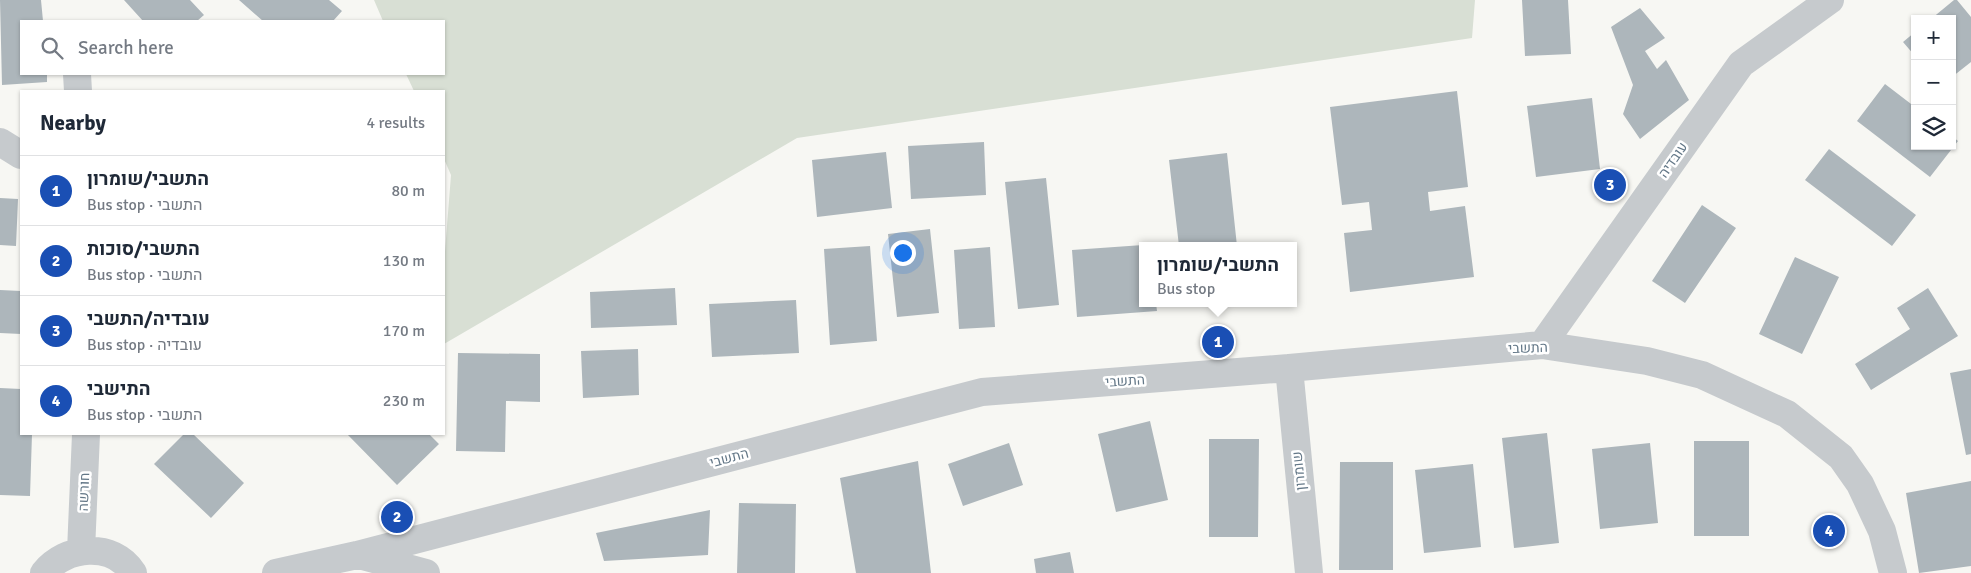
<!DOCTYPE html>
<meta charset="utf-8">
<style>
:root{--surface:#fff;--page:#f6f6f7;--text:#1f2937;--muted:#747a83;--line:#e0e1e3;--accent:#b45309}
body{margin:0;font-family:Signika,Heebo,sans-serif;background:var(--page);color:var(--text)}
.controls{position:absolute;right:15px;top:15px;display:grid;overflow:hidden;border-radius:0px;box-shadow:0 1px 4px #0004}
.controls button{width:45px;height:45px;display:grid;place-items:center;padding:0;border:0;border-bottom:1px solid var(--line);background:var(--surface);color:var(--text);font:25px sans-serif}
.you{position:absolute;left:902px;top:252px;width:18px;height:18px;margin:-12px;border:4px solid #fff;border-radius:50%;background:#1a73e8;box-shadow:0 0 0 8px #1a73e833}
.badge{display:grid;place-items:center;width:32px;height:32px;border-radius:50%;background:var(--accent);color:#fff;font-size:16px;font-weight:700}
.pin{position:absolute;translate:-50% -50%;border:2px solid #fff;box-shadow:0 1px 5px #0006}
.popup{position:absolute;left:1139px;top:242px;width:158px;height:65px;box-sizing:border-box;display:grid;place-content:center;border-radius:0px;background:var(--surface);filter:drop-shadow(0 1px 4px #0005);font-size:16px;white-space:nowrap;color:var(--muted)}
.popup b{font-size:19px;color:var(--text)}
.popup::after{content:'';position:absolute;left:50%;top:100%;margin-left:-10px;border:10px solid transparent;border-top-color:var(--surface)}
.list{margin:0;padding:0;list-style:none}
h2{display:flex;justify-content:space-between;align-items:center;height:65px;margin:0;padding:0 20px;font-size:21px}
h2 small{font-size:16px;font-weight:400;color:var(--muted)}
.list li{display:grid;grid-template-columns:32px 1fr auto;gap:15px;align-items:center;box-sizing:border-box;height:70px;padding:0 20px;border-top:1px solid var(--line)}
.list b{display:block;font-size:19px;white-space:nowrap}
.list p{margin:0;font-size:16px;white-space:nowrap;color:var(--muted)}
.list em{font-size:16px;font-style:normal;color:var(--muted)}
.icon{flex:none;width:28px;height:28px;fill:none;stroke:currentColor;stroke-width:2;stroke-linecap:round;stroke-linejoin:round}
.map{position:relative;flex:none;width:1971px;height:573px;overflow:hidden}
.search{position:absolute;background:var(--surface);box-shadow:0 1px 4px #0004;left:20px;top:20px;width:425px;height:55px;display:flex;align-items:center;gap:12px;box-sizing:border-box;padding:0 18px;border-radius:0px;color:var(--muted);font-size:19px}
.panel{position:absolute;background:var(--surface);box-shadow:0 1px 4px #0004;left:20px;top:90px;width:425px;height:345px;border-radius:0px}
.map>svg:first-child{display:block}
.green{fill:#d8dfd4}
.building{fill:#adb6bb}
.lines{fill:none;stroke-linecap:round;stroke-linejoin:round}
.minor{stroke:#c6cacd;stroke-width:28}
.labels{text-anchor:middle;dominant-baseline:central;stroke-width:5;stroke-linejoin:round;paint-order:stroke}
.street-label{font-size:14px;fill:#637787;stroke:#fff}
</style>
<div class="map">
<svg width="1971" height="573" viewBox="0 0 1971 573">
<rect width="100%" height="100%" fill="#f7f7f3"/>
<path class="green" d="M374 0H1475L1472 38 797 138 444 344V264L451 175 444 159V91H414L406 74H444V21H383Z"/>
<path class="building" d="M0 0H41L43 21H21V74H47V82L2 85Z
M124 0H190L204 15 197 21H143Z
M239 0H329L342 11 333 21H263Z
M1522 0H1568L1571 54 1525 56Z
M1954 0H1957L1971 17V62L1952 77V19H1931Z
M1640 8 1665 38 1645 51 1657 69 1666 60 1689 100 1640 139 1623 114 1633 85 1611 27Z
M1915 32V56L1903 42Z
M1885 84 1915 107V146H1952V136L1958 141 1930 177 1857 121Z
M1457 91 1468 187 1428 192 1430 211 1465 206 1474 277 1350 292 1344 233 1372 230 1369 202 1342 205 1330 107Z
M1592 98 1600 169 1536 177 1527 106Z
M984 142 986 195 911 199 908 146Z
M1829 149 1916 215 1892 246 1805 180Z
M886 152 892 208 817 217 812 160Z
M1227 153 1237 246H1179L1169 160Z
M1046 178 1059 305 1018 309 1005 182Z
M0 198 18 199 16 246 0 245Z
M1702 205 1736 228 1685 303 1652 281Z
M930 229 939 313 897 317 888 234Z
M1143 245V303H1156L1157 311 1077 317 1072 250Z
M870 246 877 341 830 345 824 249Z
M990 247 995 327 959 329 954 250Z
M1795 257 1839 277 1802 354 1759 334Z
M675 288 677 325 591 328 590 292Z
M1928 288 1958 336 1871 390 1855 364 1910 329 1897 308Z
M0 290 21 291V334L0 333Z
M796 300 799 353 712 357 709 304Z
M638 349 639 395 583 398 581 351Z
M458 353 540 354V402L506 401 505 452 456 451Z
M1971 369V454L1966 455 1950 373Z
M0 388 21 389V434H32L30 496 0 495Z
M1150 421 1168 500 1116 512 1098 434Z
M1547 433 1559 543 1514 548 1502 438Z
M184 434H193L244 483 211 518 154 464Z
M347 434H429L439 444 397 485Z
M1209 439H1259L1258 537H1209Z
M1694 441H1749V536H1694Z
M1009 443 1023 485 963 506 948 464Z
M1650 443 1658 523 1600 529 1592 449Z
M918 461 931 573H856L840 478Z
M1340 462H1393V570H1339Z
M1473 464 1481 547 1424 553 1415 470Z
M1971 481V566L1919 573 1906 493Z
M739 503 796 504 795 573H737Z
M710 510 708 555 604 561 596 533Z
M1070 552 1074 573H1036L1034 559Z"/>
<g class="lines">
<path class="minor" d="M77 74 78 91
M0 142 21 155
M1542 345 1741 64 1830 0
M1289 368 1309 573
M81 551 86 434
M359 555 426 573
M44 573C65 546 113 541 133 573
M276 573 357 555 982 392 1289 368 1542 345 1647 361 1702 375 1787 414 1841 457 1860 484 1882 531 1893 573"/>
</g>
<g class="labels">
<g class="street-label">
<text transform="translate(1673 160) rotate(-55)">עובדיה</text>
<text transform="translate(1528 348) rotate(-2)">התשבי</text>
<text transform="translate(1125 381) rotate(-4)">התשבי</text>
<text transform="translate(729 458) rotate(-15)">התשבי</text>
<text transform="translate(1299 471) rotate(-96)">שומרון</text>
<text transform="translate(84 492) rotate(-88)">חורשה</text>
</g>
</g>
</svg>
<div class="controls">
<button>+</button>
<button>−</button>
<button><svg class="icon" aria-label="layers" viewBox="0 0 24 24"><path d="M12 4l9 5-9 5-9-5zM3 14l9 5 9-5"/></svg></button>
</div>
<div class="you"></div>
<div class="pin badge" style="left:1218px;top:342px;background:#1a4fb4">1</div>
<div class="popup"><b>התשבי/שומרון</b>Bus stop</div>
<div class="pin badge" style="left:397px;top:517px;background:#1a4fb4">2</div>
<div class="pin badge" style="left:1610px;top:185px;background:#1a4fb4">3</div>
<div class="pin badge" style="left:1829px;top:531px;background:#1a4fb4">4</div>
<div class="search"><svg class="icon" aria-label="search" viewBox="0 0 24 24"><circle cx="10" cy="10" r="6"/><path d="M15 15l6 6"/></svg>Search here</div>
<section class="panel">
<h2>Nearby<small>4 results</small></h2>
<ul class="list">
<li><span class="badge" style="background:#1a4fb4">1</span><div><b>התשבי/שומרון</b><p>Bus stop · התשבי</p></div><em>80 m</em></li>
<li><span class="badge" style="background:#1a4fb4">2</span><div><b>התשבי/סוכות</b><p>Bus stop · התשבי</p></div><em>130 m</em></li>
<li><span class="badge" style="background:#1a4fb4">3</span><div><b>עובדיה/התשבי</b><p>Bus stop · עובדיה</p></div><em>170 m</em></li>
<li><span class="badge" style="background:#1a4fb4">4</span><div><b>התישבי</b><p>Bus stop · התשבי</p></div><em>230 m</em></li>
</ul>
</section>
</div>
